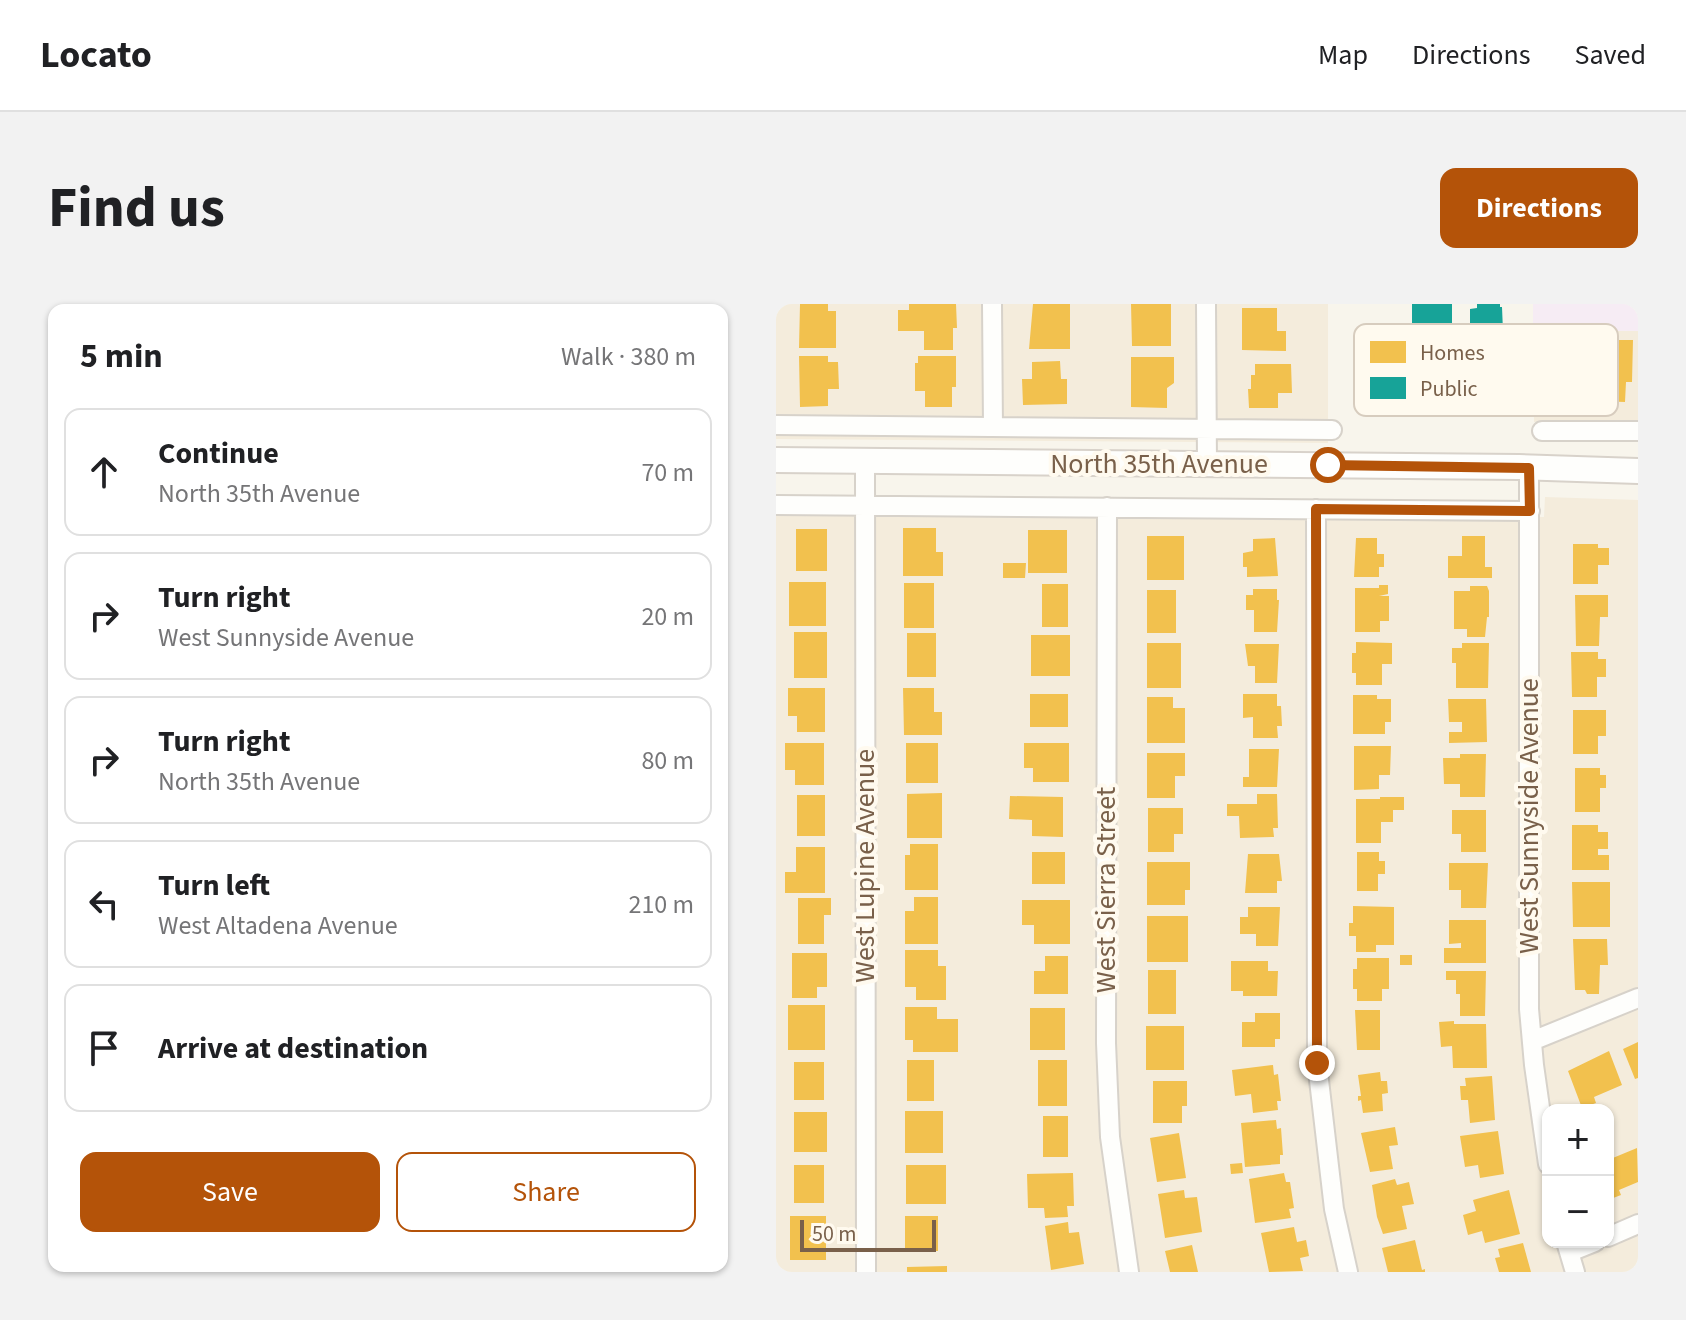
<!DOCTYPE html>
<meta charset="utf-8">
<style>
:root{--surface:#fff;--page:#f2f2f2;--text:#202124;--muted:#757577;--line:#e0e0e0;--accent:#b45309}
body{margin:0;font-family:"Source Sans 3",sans-serif;background:var(--page);color:var(--text)}
.controls{position:absolute;right:24px;bottom:24px;display:grid;overflow:hidden;border-radius:16px;box-shadow:0 2px 6px #0004}
.controls button{width:72px;height:72px;display:grid;place-items:center;padding:0;border:0;border-bottom:2px solid var(--line);background:var(--surface);color:var(--text);font:40px sans-serif}
.scale{position:absolute;left:24px;bottom:20px;width:136px;box-sizing:border-box;padding-left:8px;border:4px solid #79604a;border-top:0;font-size:22px;line-height:28px;white-space:nowrap;color:#79604a;-webkit-text-stroke:6px #fffaef;paint-order:stroke}
.stop{position:absolute;width:24px;height:24px;margin:-18px;border:6px solid #b45309;border-radius:50%;background:#fff}
.stop.end{background:#b45309;border-color:#fff;box-shadow:0 2px 8px #0008}
.list{margin:0;padding:0;list-style:none}
h2{display:flex;justify-content:space-between;align-items:center;height:104px;margin:0;padding:0 32px;font-size:34px}
h2 small{font-size:26px;font-weight:400;color:var(--muted)}
.list li{display:grid;grid-template-columns:52px 1fr auto;gap:24px;align-items:center;box-sizing:border-box;height:128px;margin:0 16px 16px;padding:0 16px;border:2px solid var(--line);border-radius:16px}
.list b{display:block;font-size:30px;white-space:nowrap}
.list p{margin:0;font-size:26px;white-space:nowrap;color:var(--muted)}
.list em{font-size:26px;font-style:normal;color:var(--muted)}
.actions{display:flex;gap:16px;padding:24px 32px}
.actions a{flex:1;padding:18px 0;border:2px solid var(--accent);border-radius:16px;text-align:center;font-size:28px;color:var(--accent)}
.actions .main{background:var(--accent);color:#fff}
.icon{flex:none;width:44px;height:44px;fill:none;stroke:currentColor;stroke-width:2;stroke-linecap:round;stroke-linejoin:round}
.map{position:relative;flex:none;width:862px;height:968px;overflow:hidden;border-radius:16px}
header{display:flex;align-items:center;gap:48px;box-sizing:border-box;height:112px;padding:0 40px;background:var(--surface);border-bottom:2px solid var(--line)}
header strong{font-size:38px}
nav{display:flex;gap:44px;margin-inline-start:auto;font-size:28px}
.intro{display:flex;align-items:center;justify-content:space-between;box-sizing:border-box;height:192px;padding:0 48px}
h1{margin:0;font-size:56px}
.button{padding:20px 36px;border-radius:16px;background:var(--accent);color:#fff;font-size:28px;font-weight:700}
main{display:flex;gap:48px;padding:0 48px}
aside{flex:1;background:var(--surface);border-radius:16px;box-shadow:0 2px 6px #0004}
.map>svg:first-child{display:block}
.residential{fill:#f4ecdc;fill-rule:evenodd}
.education{fill:#f6ecf4}
.homes{fill:#f2c14e}
.public{fill:#17a398}
.lines{fill:none;stroke-linecap:round;stroke-linejoin:round}
.street-casing{stroke:#d7d2ca;stroke-width:22}
.secondary-casing{stroke:#d8d2ca;stroke-width:28}
.street{stroke:#fefefc;stroke-width:18}
.secondary{stroke:#fefefc;stroke-width:24}
.route{stroke:#b45309;stroke-width:10}
.labels{text-anchor:middle;dominant-baseline:central;stroke-width:8;stroke-linejoin:round;paint-order:stroke}
.street-label{font-size:28px;fill:#79604a;stroke:#fffaef}
.key{fill:#fffaef;stroke:#d7ccbe;stroke-width:2}
.key-label{font-size:22px;fill:#79604a}
</style>
<header>
<strong>Locato</strong>
<nav><a>Map</a><a>Directions</a><a>Saved</a></nav>
</header>
<div class="intro"><h1>Find us</h1><a class="button">Directions</a></div>
<main>
<aside>
<h2>5 min<small>Walk · 380 m</small></h2>
<ul class="list">
<li><svg class="icon" aria-label="ahead" viewBox="0 0 24 24"><path d="M12 20V5M6 11l6-6 6 6"/></svg><div><b>Continue</b><p>North 35th Avenue</p></div><em>70 m</em></li>
<li><svg class="icon" aria-label="right" viewBox="0 0 24 24"><path d="M7 20v-9h11M14 6l5 5-5 5"/></svg><div><b>Turn right</b><p>West Sunnyside Avenue</p></div><em>20 m</em></li>
<li><svg class="icon" aria-label="right" viewBox="0 0 24 24"><path d="M7 20v-9h11M14 6l5 5-5 5"/></svg><div><b>Turn right</b><p>North 35th Avenue</p></div><em>80 m</em></li>
<li><svg class="icon" aria-label="left" viewBox="0 0 24 24"><path d="M17 20v-9H6M10 6l-5 5 5 5"/></svg><div><b>Turn left</b><p>West Altadena Avenue</p></div><em>210 m</em></li>
<li><svg class="icon" aria-label="arrive" viewBox="0 0 24 24"><path d="M6 21V4h12l-3 4 3 4H6"/></svg><div><b>Arrive at destination</b></div></li>
</ul>
<div class="actions"><a class="main">Save</a><a>Share</a></div>
</aside>
<div class="map">
<svg width="862" height="968" viewBox="0 0 862 968">
<rect width="100%" height="100%" fill="#f8f5ec"/>
<path class="residential" d="M0 0H552V139L0 135Z
M757 26 862 27V119L758 118Z
M769 193 862 196V968H0V207L768 213ZM772 806H832V938H772Z"/>
<path class="education" d="M757 0H862V27L757 26Z"/>
<path class="homes" d="M24 0H52V7H60V44H23Z
M133 0H180L181 24H177V46H148V27H122V6H133Z
M257 0H294V45H253Z
M355 0H395V42H356Z
M466 4H501V27H510V47L466 46Z
M815 36H857L856 78H850L849 98 821 97 822 81H814Z
M23 52H52V58H62L63 85H52V102L24 103Z
M142 52H180V83H176V103H149V87H139V59H142Z
M355 53H398V79L391 84V104L355 103Z
M284 57 285 75H291V100L247 101 246 75H256V58Z
M479 60H515L516 89H502V104H473L472 85H475V71H479Z
M127 224H160V248H167V272H127Z
M20 225H51V267H20Z
M252 226H291V269H252Z
M371 232H408V276H371Z
M686 232H709V263H716V274H672V252H686Z
M499 234 502 272 471 273V263H467V249L477 247V235Z
M580 234H601V250H608V263H603V273H578Z
M797 240H822V244H833V261H822V280H797Z
M227 259H250L249 274H227Z
M13 278H50V322H13Z
M128 279H158V324H128Z
M266 280H292V323H266Z
M603 281H612V290L603 292H613V317H604V328H579V284H603Z
M694 282H711L713 287V313H711L709 333H691V325H678V287H694Z
M477 285H501V296H503L501 328H478V306H470V291H477Z
M371 286H400V329H371Z
M799 291H832V313H824L823 342H800Z
M18 328H51V374H18Z
M131 329H160V373H131Z
M255 331H294V372H255Z
M580 338 616 339V360H606V381H580V369H576V349H580Z
M371 339H405V384H371Z
M686 339H713L712 384H680V359H676V344H686Z
M469 340H503L501 379H479V362H472Z
M795 348H822V355H830V373H821V393H796Z
M12 384H49V428H21V412H12Z
M127 384H158V408H166V431H128Z
M254 390H292V423H254Z
M467 390H501V402H505L506 422H501L502 434H477V413L467 414Z
M577 391H601V395H615V418H609V430H577Z
M371 393H397V404H409V439H371Z
M672 395H710L711 438 673 439V428H686V418H673Z
M797 406H830V432H822V450H797Z
M9 439H48V481H19V466H9Z
M130 439H162V479H130Z
M248 439H293V478H257V464H248Z
M578 442H615L614 471H603V485L578 486Z
M473 445H503L501 483H467V473H473Z
M371 449H409V472H399V494H371Z
M684 450H710L709 493H684V480H668L667 454H684Z
M799 464H824V471H830V484H824V508H799Z
M166 489V534H131V490Z
M481 490H501L502 524H497L498 533 464 534 463 512H451V500H481Z
M21 491H49V532H21Z
M234 492 287 493V533L256 532V516L233 515Z
M604 493H628V506H617V518H605V539H580V495H604Z
M372 504H407V530H398V548H372Z
M676 506H710V548H685V530H676Z
M796 521H822V528H832V545H822V551H833V566H796Z
M134 540H162V586H129V551H134Z
M20 543H49V589H9V568H20Z
M256 548H289V580H256Z
M581 548H603V557H609V570H602V587H581Z
M472 550H503L506 577H501V589H469Z
M371 558H414V586H409V601H371Z
M673 559H712L710 604H685V586H673Z
M796 578H834V623H797Z
M138 593H162V640H129V607H138Z
M22 594H55V611H48V640H22Z
M246 596H294V640H258V621H246Z
M577 602 618 603V641H600V648H580V632H573V619H577Z
M472 603H504L502 642H480V630H464V613H472Z
M371 612H412V658H371Z
M673 616H710V659H668V644H685V639L673 640Z
M797 635H831L832 661H824L823 690H811L809 686H799Z
M129 646H162V662H170V696H140V683H129Z
M16 649H51V683H41V694H16Z
M624 651H636V661H624Z
M269 652H292V690H258V667H269Z
M581 654H613V685H606V697H581V685H577V665H581Z
M455 657H492V667H502L501 692H467V687H455Z
M372 666H400V710H372Z
M670 667H710L709 712H684V690H680V676H670Z
M12 701H49V746H12Z
M129 703H161V715H182V748H137V736H129Z
M254 704H289V746H254Z
M579 706H604V746H581Z
M479 709H504V735H499V743H466V718H479Z
M678 717V720H710L711 764H677L676 742 665 743 663 718Z
M370 722H408V766H370Z
M862 738V774L859 775 847 745Z
M833 747 846 781 818 793 820 799 806 804 792 767Z
M131 756H158V797H131Z
M262 756H291V802H262Z
M18 758H48V796H18Z
M497 761 498 771 502 770 505 797H501L502 806 477 809 475 790 459 792 456 766Z
M604 768 605 777H611L612 789 606 790 607 807 587 809 585 796 582 797V792H585L582 771Z
M716 772 719 816 694 819 692 796H685L684 782H690L689 774Z
M377 777H411V802H406V819H377Z
M129 807H167V849H129Z
M18 808H51V848H18Z
M267 812H292V853H267Z
M500 816 501 825 505 824 507 851H504V860L469 863 465 819Z
M619 823 622 841 613 842 617 865 594 868 585 829Z
M722 827 728 870 704 874 702 861 689 863 684 832Z
M403 829 410 874 381 878 374 834Z
M861 844 862 878 843 886 845 891 832 896V856Z
M466 859 467 869 455 870 454 860Z
M18 861H48V899H18Z
M130 861H170V900H130Z
M297 869 298 902H291L292 913 269 914 268 904H252L251 870Z
M508 869 510 878H514L518 904 513 905 515 914 479 919 473 875Z
M619 875 621 881 633 878 638 900 626 902 631 925 607 930 601 913 596 881Z
M408 886 409 894 421 893 426 928 389 934 382 890Z
M733 886 744 930 709 939 706 927 692 931 687 911 700 907 697 896Z
M14 912H50V956H14Z
M129 912H162V947H129Z
M292 918 293 929 303 928 308 960 275 966 269 922Z
M518 923 521 938 530 936 533 952 524 954 527 967 493 968 485 929Z
M639 936 646 966 649 965V968H612L606 944Z
M747 939 755 968H723L719 954 724 953 722 945Z
M416 941 422 968H394L389 947Z
M171 962V968H131V963Z"/>
<path class="public" d="M636 0H676V30L650 33V29H636Z
M701 0H724V3H726L727 27H694V5L701 4Z"/>
<g class="lines">
<g class="street-casing">
<path id="street" d="M216 0 217 123
M430 0 431 160
M0 121 556 126
M766 127H862
M89 157 90 968
M753 164V705L758 761 772 860
M0 201 754 207
M331 203 330 739 334 833 353 968
M540 205 541 759 558 905 572 968
M756 737 862 694
M832 933 862 920
M790 938 799 968
M794 948 819 938"/>
</g>
<g class="secondary-casing">
<path id="secondary" d="M0 156 743 163 862 167"/>
</g>
<use href="#street" class="street"/>
<use href="#secondary" class="secondary"/>
</g>
<g class="lines">
<path class="route" d="M541 759 540 205 754 207 753 164 552 161"/>
</g>
<g class="labels">
<g class="street-label">
<text x="383" y="160">North 35th Avenue</text>
<text transform="translate(753 512) rotate(-90)">West Sunnyside Avenue</text>
<text transform="translate(89 562) rotate(-90)">West Lupine Avenue</text>
<text transform="translate(330 586) rotate(-90)">West Sierra Street</text>
</g>
</g>
<rect x="578" y="20" width="264" height="92" rx="12" class="key"/>
<rect x="594" y="37" width="36" height="22" fill="#f2c14e"/>
<rect x="594" y="73" width="36" height="22" fill="#17a398"/>
<g class="key-label">
<text x="644" y="56">Homes</text>
<text x="644" y="92">Public</text>
</g>
</svg>
<div class="controls">
<button>+</button>
<button>−</button>
</div>
<div class="scale">50 m</div>
<div class="stop" style="left:552px;top:161px"></div>
<div class="stop end" style="left:541px;top:759px"></div>
</div>
</main>
